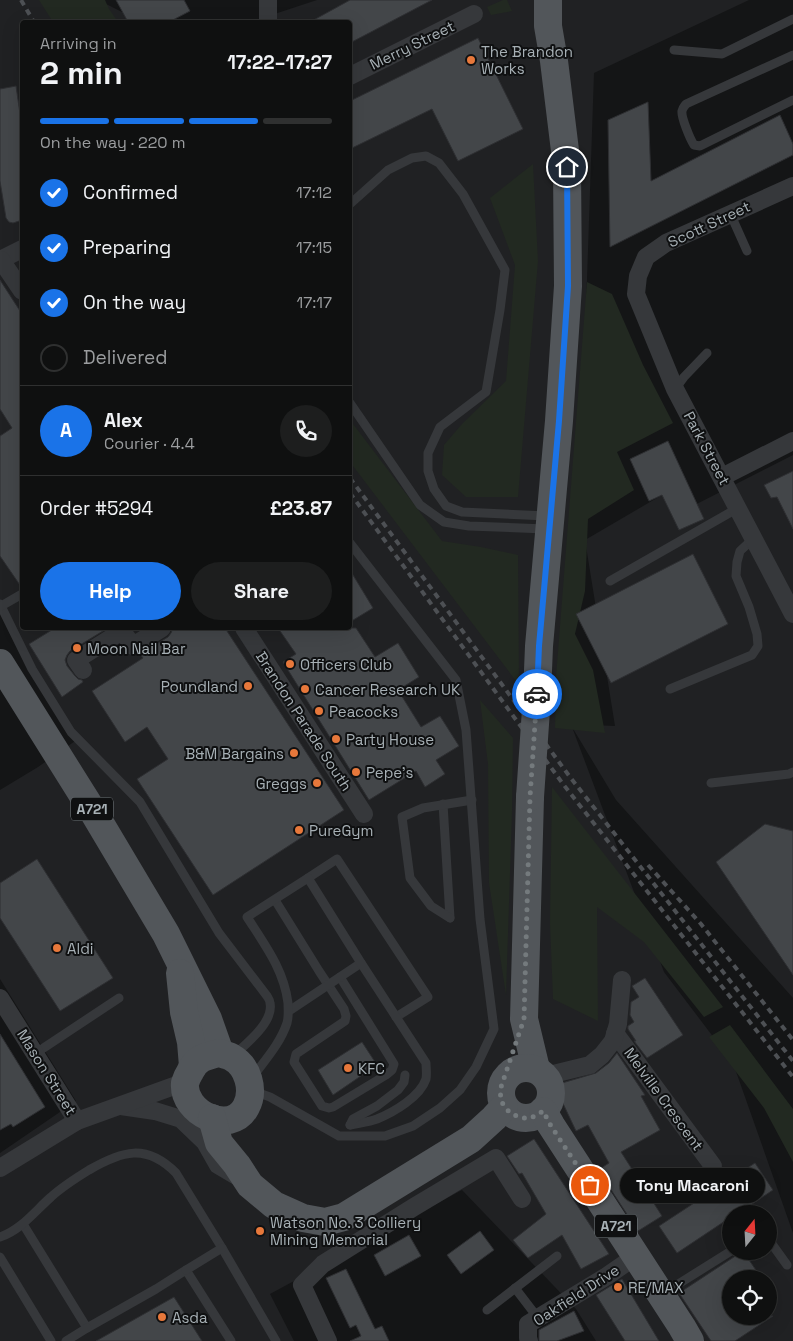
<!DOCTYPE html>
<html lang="en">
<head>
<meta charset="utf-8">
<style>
  body { margin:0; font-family:"Space Grotesk",sans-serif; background:#1d1e1e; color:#f1f3f6; height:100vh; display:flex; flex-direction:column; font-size:19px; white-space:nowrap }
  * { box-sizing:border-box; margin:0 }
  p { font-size:16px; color:#9b9d9f }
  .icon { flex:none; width:28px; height:28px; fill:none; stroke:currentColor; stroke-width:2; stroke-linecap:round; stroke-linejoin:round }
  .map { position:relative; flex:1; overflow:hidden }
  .sheet { position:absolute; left:20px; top:20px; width:332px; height:610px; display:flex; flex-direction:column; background:#0f1010; border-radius:5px; box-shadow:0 5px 20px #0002,0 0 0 1px #2f3030 }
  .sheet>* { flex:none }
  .needle { width:32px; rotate:18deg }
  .tools { position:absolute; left:722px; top:1205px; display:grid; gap:10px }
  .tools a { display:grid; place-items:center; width:55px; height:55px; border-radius:50%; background:#0f1010; box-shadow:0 5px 20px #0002,0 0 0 1px #2f3030; font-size:25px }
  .pin { position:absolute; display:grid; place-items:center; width:42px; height:42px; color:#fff; margin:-21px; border:2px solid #fff; border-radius:50%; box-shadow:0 1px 5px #0007 }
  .courier { position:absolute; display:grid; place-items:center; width:50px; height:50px; margin:-25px; border:4px solid #1a73e8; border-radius:50%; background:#fff; color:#222; box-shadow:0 1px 6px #0007 }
  .bubble { position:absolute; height:35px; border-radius:18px; background:#0f1010; box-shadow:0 5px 20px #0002,0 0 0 1px #2f3030; font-size:16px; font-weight:700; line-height:35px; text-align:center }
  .head em { font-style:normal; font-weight:700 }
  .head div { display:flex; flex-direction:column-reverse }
  .head { display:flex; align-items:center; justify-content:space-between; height:85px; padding:0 20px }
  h1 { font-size:32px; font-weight:700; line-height:38px }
  .bar { display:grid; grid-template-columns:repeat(4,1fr); gap:8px 5px; align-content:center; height:60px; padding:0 20px }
  .bar i { height:6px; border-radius:4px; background:#2f3030 }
  .bar .selected { background:#1a73e8 }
  .bar p { grid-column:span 4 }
  .line { display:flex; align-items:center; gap:12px; padding:0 20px; border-top:1px solid #2f3030 }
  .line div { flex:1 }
  .round { display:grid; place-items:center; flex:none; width:52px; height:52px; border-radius:26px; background:#1d1e1e }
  ol { padding:0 20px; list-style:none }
  li { display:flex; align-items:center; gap:15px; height:55px }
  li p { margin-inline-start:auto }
  li .icon { padding:5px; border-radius:50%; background:#1a73e8; color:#fff; stroke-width:4 }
  li:last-child { color:#9b9d9f }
  li i { width:28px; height:28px; border:2px solid #2f3030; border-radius:50% }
  .cta { display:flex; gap:10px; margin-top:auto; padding:10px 20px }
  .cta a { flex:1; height:58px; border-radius:30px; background:#1a73e8; color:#fff; font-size:20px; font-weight:700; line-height:58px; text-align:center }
  .cta a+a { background:#1d1e1e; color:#f1f3f6 }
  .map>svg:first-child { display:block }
</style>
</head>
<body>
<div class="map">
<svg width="793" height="1341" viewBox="0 0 793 1341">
  <rect width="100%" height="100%" fill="#141516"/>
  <path fill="#202123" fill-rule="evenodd" d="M0 0H98L142 22H22V628H350V22H250L317 0H749L594 73 575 634 571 724 615 726 585 540 662 495 675 515 793 455V998L616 800 572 727 664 972 733 1063 793 1233V1341H596L576 1309 462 1190 270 1294 294 1341H0V1153L76 1101 0 979V790L38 767 78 739 0 610ZM731 1214H769V1251H731ZM731 1279H769V1316H731Z"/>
  <g fill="#222921">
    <path d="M39 0H105L109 9 118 22H53Z"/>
    <path d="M503 0H507L512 11 491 15 487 7Z"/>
    <path d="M533 164 538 261 518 497H466L442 475 444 445 462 424 506 381 515 265 490 198Z"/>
    <path d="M587 282 612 294 643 365 673 423 617 452 634 490 588 519 585 591 575 634 593 670 605 733 555 728 556 677Z"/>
    <path d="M350 420 442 541 481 547 518 555 519 685 350 462Z"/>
    <path d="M480 700 513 738 512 811 506 995 489 883 488 764Z"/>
    <path d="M552 787 723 1007 704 1017 644 942 597 907 598 1021 553 999 550 923Z"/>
    <path d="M730 1025 793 1109V1162L764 1108 709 1037Z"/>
  </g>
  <g fill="#434649" stroke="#2e2f32">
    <path d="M116 0H184L190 11 169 22H128Z"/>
    <path d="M350 0H432L350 43V22H310Z"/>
    <path d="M478 38 523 129 458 161 432 109 350 149V101Z"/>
    <path d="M16 86 22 128V220L13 223 9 222 6 218 0 181V89Z"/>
    <path d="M648 102 651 181 780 115 793 144V155L610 247 608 120Z"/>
    <path d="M0 280 22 314V588L0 556V436L12 428 0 409Z"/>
    <path d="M668 441 704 519 679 530 662 495 649 501 630 459Z"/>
    <path d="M793 471V529L777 497 771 498 764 485Z"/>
    <path d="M693 554 728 624 611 683 576 614Z"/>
    <path d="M350 570 373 608 350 622Z"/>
    <path d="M55 628H108L70 651 67 655 65 660 67 666 75 676 78 679 82 680 83 682 62 697 29 644Z"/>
    <path d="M173 628H225L344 810 213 895 137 779 168 759 147 727 125 742 92 691 143 658 140 654 168 637 171 633Z"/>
    <path d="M278 628H356L375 657 398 643 419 677 398 690 421 727 440 716 459 746 436 760 445 774 425 787 416 771 369 800 283 662 296 654Z"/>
    <path d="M765 824 793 831V975L716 862Z"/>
    <path d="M37 859 113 978 60 1011 0 918V883Z"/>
    <path d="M645 978 683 1035 647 1058 634 1041H636L628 1029V1026L634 1022 630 1015 631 1002 639 997 632 986Z"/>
    <path d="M0 1034 45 1107 13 1127 11 1124 0 1130Z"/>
    <path d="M362 1042 377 1065 333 1095 318 1070Z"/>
    <path d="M617 1053 645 1095 641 1096 660 1130 621 1152 662 1216 638 1231 598 1170 609 1163 588 1125 576 1131 559 1095 562 1083 596 1073 609 1063Z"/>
    <path d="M534 1139 609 1254 581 1269 562 1235 528 1258 513 1240 546 1214 522 1173 519 1174 507 1156Z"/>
    <path d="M755 1163 773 1190 737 1214H731V1217L677 1253 659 1226Z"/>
    <path d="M480 1231 494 1250 461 1274 447 1255Z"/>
    <path d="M409 1235 421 1256 385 1276 374 1255Z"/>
    <path d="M743 1251 762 1279H731V1316H773L735 1341H711L679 1293Z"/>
    <path d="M346 1269 375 1329 382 1326 389 1341H350L361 1336 356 1325 350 1328 326 1278Z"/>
    <path d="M622 1279 659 1341H625L596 1295Z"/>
    <path d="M174 1297 202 1341H96Z"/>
    <path d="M574 1311 584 1331 557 1341H539V1330Z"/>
  </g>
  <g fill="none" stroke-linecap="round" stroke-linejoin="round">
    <g stroke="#36383b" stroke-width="9">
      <path d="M674 50 722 54 793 19"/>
      <path d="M793 55 686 104C684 107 683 107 682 111 681 117 690 139 694 145L700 146 793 100"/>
      <path d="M350 204 388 170 412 158 426 156 439 163 463 194 505 270 500 310 486 392 440 427 428 453V471L434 489 446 506 462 512 547 516"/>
      <path d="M730 213 747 251"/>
      <path d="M675 389 684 377 707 353"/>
      <path d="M350 403 420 505 444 522 469 526 546 529"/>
      <path d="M610 581 738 508"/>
      <path d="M0 604 32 669 71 732 140 802 219 933 267 996C268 998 270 1000 270 1003 274 1022 247 1043 234 1055"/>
      <path d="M1 606 22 594"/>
      <path d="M670 689 752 655 758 646 757 634 749 607 736 576 737 562 740 551 754 538"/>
      <path d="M711 783 789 774 793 772"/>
      <path d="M443 804 450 918"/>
      <path d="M308 878 337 859 428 997 396 1017"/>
      <path d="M275 900 319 971 344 1009 346 1016 345 1021 296 1054 294 1062 322 1106 329 1108 333 1107 386 1075 392 1070 394 1064 340 977"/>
      <path d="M450 918 431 906 410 878 402 817 423 808 472 800"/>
      <path d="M289 1011 361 963"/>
      <path d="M36 1053 119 998"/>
      <path d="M252 1078C265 1060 280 1044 287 1023 289 1016 288 1010 288 1003 284 970 265 945 247 917L308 878 361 963 426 1063C426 1068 427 1074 426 1079 420 1097 394 1112 377 1119 369 1122 359 1123 350 1125"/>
      <path d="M253 1091 270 1097 339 1136H385L413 1126 440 1108 460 1090 476 1067 494 1029 480 919 466 730 456 680 350 543"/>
      <path d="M350 1125 353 1119 377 1106 398 1090 404 1082 405 1075"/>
      <path d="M23 1224 87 1328 156 1289 186 1270 231 1341"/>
      <path d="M0 1237C21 1230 35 1211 51 1197 63 1186 76 1178 89 1170 122 1151 146 1143 176 1173L222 1248 276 1341"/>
      <path d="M769 1240 787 1265"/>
      <path d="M0 1257 51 1341"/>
      <path d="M186 1270 222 1248"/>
      <path d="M515 1288 538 1318"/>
      <path d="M664 1293 731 1251"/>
      <path d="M487 1310 557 1256"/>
      <path d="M66 1341 87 1328"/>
    </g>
    <g stroke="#36383b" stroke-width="18">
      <path d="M268 22V0"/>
      <path d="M350 76 474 14"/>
      <path d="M793 186 666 243 646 257 638 276 636 294 675 389 793 614"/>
      <path d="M0 260 22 249"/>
      <path d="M1 260 22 291"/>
      <path d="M722 477 793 441"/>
      <path d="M244 628 364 814"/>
      <path d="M83 670 76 660 122 631 133 646 162 628"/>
      <path d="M0 998 77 1121"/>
      <path d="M615 1033 713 1166"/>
      <path d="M545 1076 590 1065 602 1055 613 1041 618 1024 622 980"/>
      <path d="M121 1106 155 1111 181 1119 205 1142 218 1165 240 1178"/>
      <path d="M0 1168 77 1121 185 1082"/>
      <path d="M328 1341 302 1285 323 1264 414 1207 496 1158 522 1199"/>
      <path d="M529 1341 528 1338V1324L607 1276 636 1256"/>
    </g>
    <g stroke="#52565a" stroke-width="28">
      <path d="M0 663 94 813 166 934 208 1019 220 1053"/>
      <path d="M537 695 539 646 559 421 568 286 567 167 554 61 548 26V0"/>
      <path d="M530 797 524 1019 536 1069"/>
      <path d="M180 973 184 1012 191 1042 193 1066"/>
      <path d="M220 1053C224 1055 228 1055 231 1057 248 1066 255 1090 246 1107 231 1136 182 1113 185 1083 186 1080 188 1075 190 1072 196 1058 206 1056 220 1053Z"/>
      <circle cx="526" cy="1093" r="25"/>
      <path d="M543 1111 551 1125 682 1327 690 1341"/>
      <path d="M212 1118 219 1143 237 1165 250 1185 274 1205 303 1218 325 1222 344 1217 471 1139 494 1118 504 1107"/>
    </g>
    <g stroke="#4d5054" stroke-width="4" stroke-dasharray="6 5" stroke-linecap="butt">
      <path d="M21 0 34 22"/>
      <path d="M350 478 570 777 793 1061"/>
      <path d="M350 493 563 784 793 1077"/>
      <path d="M648 865 701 924 793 1040"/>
    </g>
    <path stroke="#52565a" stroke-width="28" d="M530 797 537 695"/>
  </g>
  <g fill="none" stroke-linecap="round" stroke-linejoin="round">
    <path stroke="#747a7d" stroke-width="5" stroke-dasharray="0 9" d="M537 694 530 797 524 1019 501 1087C501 1091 500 1095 501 1099 504 1111 517 1119 529 1118 534 1117 539 1114 543 1111L551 1126 590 1185"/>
    <path stroke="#1a73e8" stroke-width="6" d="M537 694 539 646 559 421 568 286 567 167"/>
  </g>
  <g fill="#e7783b" stroke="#0f1011" stroke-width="2">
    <circle cx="471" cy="60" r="5"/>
    <circle cx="77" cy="648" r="5"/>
    <circle cx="290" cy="664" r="5"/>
    <circle cx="248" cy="686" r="5"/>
    <circle cx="305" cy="689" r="5"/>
    <circle cx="319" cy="711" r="5"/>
    <circle cx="336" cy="739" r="5"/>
    <circle cx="294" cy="753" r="5"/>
    <circle cx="356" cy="772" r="5"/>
    <circle cx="317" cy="783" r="5"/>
    <circle cx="299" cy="830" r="5"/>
    <circle cx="57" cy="948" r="5"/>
    <circle cx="348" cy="1068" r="5"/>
    <circle cx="260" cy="1231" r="5"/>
    <circle cx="618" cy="1287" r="5"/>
    <circle cx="162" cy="1317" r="5"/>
  </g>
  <g text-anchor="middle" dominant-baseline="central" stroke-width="4" stroke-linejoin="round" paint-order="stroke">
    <g fill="#0f1011" stroke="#798084" stroke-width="1">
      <rect x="71" y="797.5" width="42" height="23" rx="4"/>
      <rect x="595" y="1214.5" width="42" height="23" rx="4"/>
    </g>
    <g font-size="14" font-weight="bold" fill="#a7b0b5">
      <text x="92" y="809">A721</text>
      <text x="616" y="1226">A721</text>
    </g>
    <g font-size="15" fill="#a7b0b5" stroke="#0f1011">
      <text transform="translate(412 45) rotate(-26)">Merry Street</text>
      <text transform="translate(709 224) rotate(-25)">Scott Street</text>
      <text transform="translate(707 448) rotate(62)">Park Street</text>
      <text transform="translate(304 721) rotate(57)">Brandon Parade South</text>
      <text transform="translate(47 1072) rotate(58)">Mason Street</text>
      <text transform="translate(664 1099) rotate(54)">Melville Crescent</text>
      <text transform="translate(576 1295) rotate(-33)">Oakfield Drive</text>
    </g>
    <g font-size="15" fill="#a7b0b5" stroke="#0f1011" text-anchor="start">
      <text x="481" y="51">The Brandon<tspan x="481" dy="17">Works</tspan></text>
      <text x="87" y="648">Moon Nail Bar</text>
      <text x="300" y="664">Officers Club</text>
      <text x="238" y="686" text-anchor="end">Poundland</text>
      <text x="315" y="689">Cancer Research UK</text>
      <text x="329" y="711">Peacocks</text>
      <text x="346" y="739">Party House</text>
      <text x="284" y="753" text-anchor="end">B&amp;M Bargains</text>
      <text x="366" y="772">Pepe's</text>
      <text x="307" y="783" text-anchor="end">Greggs</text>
      <text x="309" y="830">PureGym</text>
      <text x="67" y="948">Aldi</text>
      <text x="358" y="1068">KFC</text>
      <text x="270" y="1222">Watson No. 3 Colliery<tspan x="270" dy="17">Mining Memorial</tspan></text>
      <text x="628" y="1287">RE/MAX</text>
      <text x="172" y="1317">Asda</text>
    </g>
  </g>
</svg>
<div class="tools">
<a><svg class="needle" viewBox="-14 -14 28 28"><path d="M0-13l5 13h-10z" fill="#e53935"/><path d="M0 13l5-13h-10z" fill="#9b9d9f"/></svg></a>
<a><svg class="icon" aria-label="locate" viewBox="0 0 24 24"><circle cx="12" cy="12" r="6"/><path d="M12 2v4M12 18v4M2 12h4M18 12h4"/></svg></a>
</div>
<div class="pin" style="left:590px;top:1185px;background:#ea580c"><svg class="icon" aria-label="bag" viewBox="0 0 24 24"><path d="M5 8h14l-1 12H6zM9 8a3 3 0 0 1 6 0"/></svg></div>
<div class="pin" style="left:567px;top:167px;background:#1f2937"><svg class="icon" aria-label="home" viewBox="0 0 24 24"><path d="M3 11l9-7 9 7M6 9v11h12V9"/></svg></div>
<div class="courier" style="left:537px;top:694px"><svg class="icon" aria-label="car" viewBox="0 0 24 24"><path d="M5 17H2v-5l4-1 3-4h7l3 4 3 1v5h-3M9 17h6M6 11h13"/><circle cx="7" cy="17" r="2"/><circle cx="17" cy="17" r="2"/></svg></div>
<div class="bubble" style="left:620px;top:1168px;width:145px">Tony Macaroni</div>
<section class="sheet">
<div class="head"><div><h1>2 min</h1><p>Arriving in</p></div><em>17:22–17:27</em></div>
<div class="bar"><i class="selected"></i><i class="selected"></i><i class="selected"></i><i></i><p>On the way · 220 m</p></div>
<ol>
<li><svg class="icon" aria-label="check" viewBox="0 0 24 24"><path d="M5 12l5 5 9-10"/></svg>Confirmed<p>17:12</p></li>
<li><svg class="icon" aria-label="check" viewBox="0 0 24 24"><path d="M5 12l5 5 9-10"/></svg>Preparing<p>17:15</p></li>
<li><svg class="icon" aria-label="check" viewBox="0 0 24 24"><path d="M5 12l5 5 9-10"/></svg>On the way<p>17:17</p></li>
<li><i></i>Delivered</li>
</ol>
<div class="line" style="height:90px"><b class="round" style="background:#1a73e8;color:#fff">A</b><div><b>Alex</b><p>Courier · 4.4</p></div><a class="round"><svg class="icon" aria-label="phone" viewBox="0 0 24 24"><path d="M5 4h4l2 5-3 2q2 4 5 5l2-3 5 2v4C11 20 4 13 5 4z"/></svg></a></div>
<div class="line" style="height:65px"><div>Order #5294</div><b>£23.87</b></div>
<div class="cta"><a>Help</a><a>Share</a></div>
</section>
</div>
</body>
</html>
